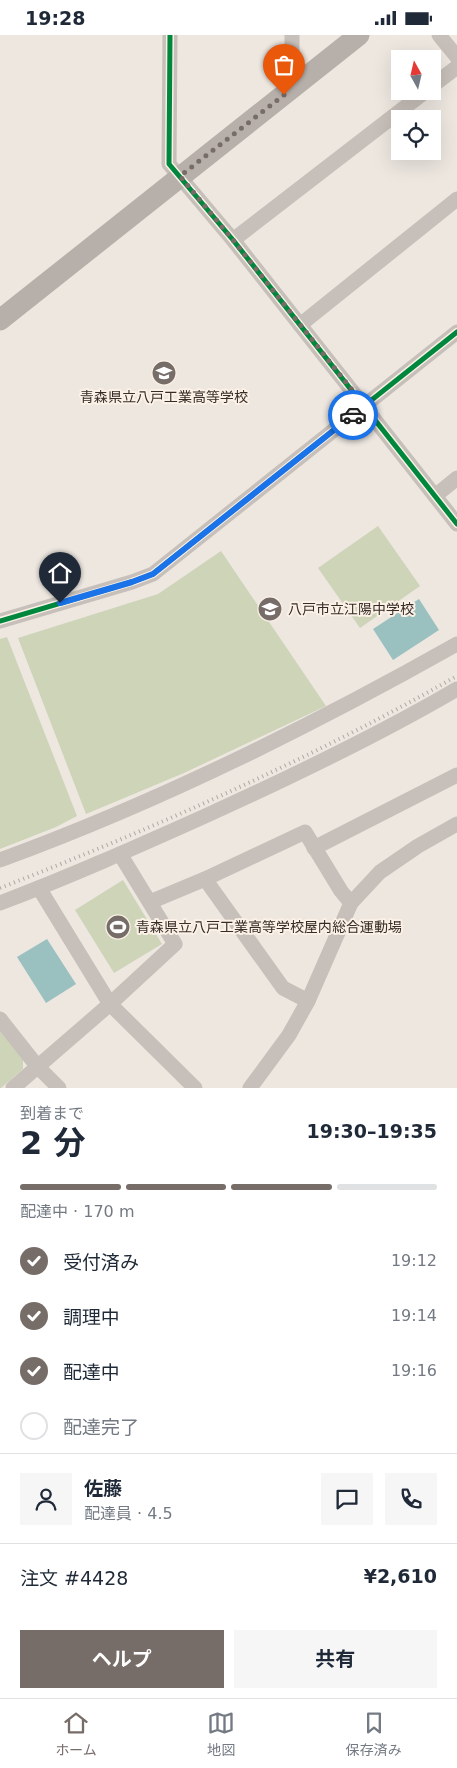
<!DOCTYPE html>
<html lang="ja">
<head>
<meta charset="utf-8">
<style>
  body { margin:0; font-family:"DejaVu Sans","Noto Sans JP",sans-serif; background:#f6f6f7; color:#1f2937; height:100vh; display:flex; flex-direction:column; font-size:19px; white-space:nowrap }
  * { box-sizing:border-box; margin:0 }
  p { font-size:16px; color:#747a83 }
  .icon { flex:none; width:28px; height:28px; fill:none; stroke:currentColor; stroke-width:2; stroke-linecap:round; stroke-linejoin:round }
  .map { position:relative; height:1053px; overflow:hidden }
  .drawer { display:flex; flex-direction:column; background:#fff; flex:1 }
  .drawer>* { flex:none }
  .needle { width:32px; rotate:352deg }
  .buttons { position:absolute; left:391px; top:15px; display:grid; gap:10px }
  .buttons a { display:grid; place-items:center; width:50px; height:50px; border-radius:0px; background:#fff; box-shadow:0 5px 20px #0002; font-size:25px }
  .pin { position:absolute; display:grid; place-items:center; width:42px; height:42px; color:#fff; margin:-51px -21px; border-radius:50% 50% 50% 0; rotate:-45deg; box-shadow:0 0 5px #0007 }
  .pin .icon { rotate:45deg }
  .courier { position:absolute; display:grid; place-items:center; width:50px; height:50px; margin:-25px; border:4px solid #1a73e8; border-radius:50%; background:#fff; color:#222; box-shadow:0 1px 6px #0007 }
  .head em { font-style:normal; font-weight:700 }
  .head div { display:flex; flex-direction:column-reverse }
  .head { display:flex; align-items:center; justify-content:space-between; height:85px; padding:0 20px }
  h1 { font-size:32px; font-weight:700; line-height:38px }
  .bar { display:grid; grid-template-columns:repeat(4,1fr); gap:8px 5px; align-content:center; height:60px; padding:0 20px }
  .bar i { height:6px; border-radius:4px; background:#e0e1e3 }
  .bar .current { background:#776d68 }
  .bar p { grid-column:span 4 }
  .line { display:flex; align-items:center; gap:12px; padding:0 20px; border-top:1px solid #e0e1e3 }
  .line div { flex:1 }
  .round { display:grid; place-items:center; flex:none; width:52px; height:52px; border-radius:0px; background:#f6f6f7 }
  ol { padding:0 20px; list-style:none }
  li { display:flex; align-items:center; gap:15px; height:55px }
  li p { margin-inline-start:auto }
  li .icon { padding:5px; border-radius:50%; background:#776d68; color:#fff; stroke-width:4 }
  li:last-child { color:#747a83 }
  li i { width:28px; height:28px; border:2px solid #e0e1e3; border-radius:50% }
  .button { display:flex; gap:10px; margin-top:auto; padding:10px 20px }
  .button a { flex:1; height:58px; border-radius:0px; background:#776d68; color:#fff; font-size:20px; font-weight:700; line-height:58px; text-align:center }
  .button a+a { background:#f6f6f7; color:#1f2937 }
  .status { display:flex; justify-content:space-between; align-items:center; height:35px; padding:0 25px; background:#fff; direction:ltr }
  .status svg { height:14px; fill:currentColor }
  .tabs { display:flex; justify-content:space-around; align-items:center; height:70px; border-top:1px solid #e0e1e3; background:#fff; font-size:14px; color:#747a83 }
  .tabs a { display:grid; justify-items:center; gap:2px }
  .tabs .current { color:#776d68 }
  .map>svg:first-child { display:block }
</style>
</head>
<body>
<div class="status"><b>19:28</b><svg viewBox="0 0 49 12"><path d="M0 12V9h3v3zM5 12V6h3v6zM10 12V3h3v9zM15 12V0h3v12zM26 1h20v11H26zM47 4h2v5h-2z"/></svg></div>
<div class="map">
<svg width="457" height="1053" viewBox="0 0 457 1053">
  <rect width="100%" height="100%" fill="#ede7e0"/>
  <g fill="#ced4b8">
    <path d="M378 491 420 551 360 593 318 533Z"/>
    <path d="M221 516 326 671 184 738 86 779 18 603 158 559Z"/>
    <path d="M7 602 77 781 56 792 0 814V604Z"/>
    <path d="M123 845 162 909 114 938 75 875Z"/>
    <path d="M0 993 23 1024V1034L1 1053H0Z"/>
  </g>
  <g fill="#9ac0c0">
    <path d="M419 564 439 595 393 625 373 594Z"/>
    <path d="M47 904 76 949 46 968 17 922Z"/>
  </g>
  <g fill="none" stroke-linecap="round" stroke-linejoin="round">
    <g stroke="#c7bfb9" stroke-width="15">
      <path d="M170 0 169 129 233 205 457 489"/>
      <path d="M292 0V37L299 48"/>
      <path d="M439 0 457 22"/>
      <path d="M432 51 457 32"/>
      <path d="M233 205 426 56"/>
      <path d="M300 290 457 164"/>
      <path d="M435 461 457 443"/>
      <path d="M0 586 132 547 153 539 457 297"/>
      <path d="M314 813 457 740"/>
      <path d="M0 825C159 767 310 692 457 609"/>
      <path d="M205 844 283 953 308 966"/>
      <path d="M39 853 110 969 195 1053"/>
      <path d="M150 867 205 844 305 797 341 856 351 868 380 837 418 811 457 789"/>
      <path d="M0 868C69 842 136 812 203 782 289 743 375 702 457 654"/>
      <path d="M0 984 37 1031 59 1053"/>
      <path d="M13 1053 110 969 175 909 120 819"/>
      <path d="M250 1053 289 1000 308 966 351 868"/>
    </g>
    <path stroke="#b7afa9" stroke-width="21" d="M0 285 359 0"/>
    <path stroke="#aea8a4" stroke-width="4" stroke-dasharray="1 4" stroke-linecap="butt" d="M0 853C157 792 311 724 457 641"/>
    <defs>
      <g id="cycleway">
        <path d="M170 0 169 129 233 205 457 489"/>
        <path d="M0 586 132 547 153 539 457 297"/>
      </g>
    </defs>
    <use href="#cycleway" stroke="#fbf1e6" stroke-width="8"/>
    <use href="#cycleway" stroke="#00873e" stroke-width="5"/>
  </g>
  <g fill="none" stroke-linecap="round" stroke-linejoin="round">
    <path stroke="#776d68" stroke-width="5" stroke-dasharray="0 9" d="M284 60 180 141 233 205 364 370 353 380"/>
    <path stroke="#1a73e8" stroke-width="6" d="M60 568 132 547 153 539 353 380"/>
  </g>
  <defs>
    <symbol id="school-disc" viewBox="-11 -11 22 22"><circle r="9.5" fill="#776d68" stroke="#fbf1e6"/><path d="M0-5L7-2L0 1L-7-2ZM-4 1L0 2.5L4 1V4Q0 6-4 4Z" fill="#fff"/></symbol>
    <symbol id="stadium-disc" viewBox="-11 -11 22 22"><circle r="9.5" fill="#776d68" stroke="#fbf1e6"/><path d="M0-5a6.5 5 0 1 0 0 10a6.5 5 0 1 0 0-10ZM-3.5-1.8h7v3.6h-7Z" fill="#fff"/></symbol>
  </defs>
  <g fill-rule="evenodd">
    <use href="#school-disc" x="150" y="324" width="28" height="28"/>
    <use href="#school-disc" x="256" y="560" width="28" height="28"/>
    <use href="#stadium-disc" x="104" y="878" width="28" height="28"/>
  </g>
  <g text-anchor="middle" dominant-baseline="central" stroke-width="4" stroke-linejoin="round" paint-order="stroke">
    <g font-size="14" fill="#372c27" stroke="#fbf1e6" text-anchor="start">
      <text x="164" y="362" text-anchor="middle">青森県立八戸工業高等学校</text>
      <text x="288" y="574">八戸市立江陽中学校</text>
      <text x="136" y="892">青森県立八戸工業高等学校屋内総合運動場</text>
    </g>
  </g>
</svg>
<div class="buttons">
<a><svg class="needle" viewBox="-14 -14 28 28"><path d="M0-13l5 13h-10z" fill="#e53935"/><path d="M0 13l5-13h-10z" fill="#747a83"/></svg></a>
<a><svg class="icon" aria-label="locate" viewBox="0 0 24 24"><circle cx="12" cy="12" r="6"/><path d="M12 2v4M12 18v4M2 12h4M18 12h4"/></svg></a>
</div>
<div class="pin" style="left:284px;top:60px;background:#ea580c"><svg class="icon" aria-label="bag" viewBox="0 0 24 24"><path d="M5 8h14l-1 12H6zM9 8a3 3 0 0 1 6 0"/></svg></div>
<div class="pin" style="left:60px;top:568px;background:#1f2937"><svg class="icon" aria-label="home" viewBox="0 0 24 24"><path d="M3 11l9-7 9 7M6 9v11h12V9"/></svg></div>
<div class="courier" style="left:353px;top:380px"><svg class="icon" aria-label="car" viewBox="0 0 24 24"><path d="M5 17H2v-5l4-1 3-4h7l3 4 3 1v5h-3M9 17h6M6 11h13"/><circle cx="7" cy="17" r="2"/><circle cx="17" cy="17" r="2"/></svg></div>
</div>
<section class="drawer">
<div class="head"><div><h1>2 分</h1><p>到着まで</p></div><em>19:30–19:35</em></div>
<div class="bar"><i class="current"></i><i class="current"></i><i class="current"></i><i></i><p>配達中 · 170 m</p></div>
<ol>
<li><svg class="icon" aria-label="check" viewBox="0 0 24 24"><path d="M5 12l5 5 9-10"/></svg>受付済み<p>19:12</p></li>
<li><svg class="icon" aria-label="check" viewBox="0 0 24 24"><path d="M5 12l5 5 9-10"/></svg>調理中<p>19:14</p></li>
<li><svg class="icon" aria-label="check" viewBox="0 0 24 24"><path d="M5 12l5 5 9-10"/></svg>配達中<p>19:16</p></li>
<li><i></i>配達完了</li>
</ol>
<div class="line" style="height:90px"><a class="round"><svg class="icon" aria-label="person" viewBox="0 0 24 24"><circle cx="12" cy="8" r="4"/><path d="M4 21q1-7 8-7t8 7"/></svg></a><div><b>佐藤</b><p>配達員 · 4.5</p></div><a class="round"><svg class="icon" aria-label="chat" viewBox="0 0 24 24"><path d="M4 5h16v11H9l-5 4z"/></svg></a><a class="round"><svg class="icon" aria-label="phone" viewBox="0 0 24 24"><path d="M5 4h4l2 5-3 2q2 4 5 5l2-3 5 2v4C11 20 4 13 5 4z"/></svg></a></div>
<div class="line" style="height:65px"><div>注文 #4428</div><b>¥2,610</b></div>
<div class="button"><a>ヘルプ</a><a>共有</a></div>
</section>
<nav class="tabs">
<a class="current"><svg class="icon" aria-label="home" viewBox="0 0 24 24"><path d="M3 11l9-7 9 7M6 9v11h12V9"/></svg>ホーム</a>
<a><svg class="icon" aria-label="map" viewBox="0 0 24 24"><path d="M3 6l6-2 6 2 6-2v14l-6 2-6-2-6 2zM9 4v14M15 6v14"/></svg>地図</a>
<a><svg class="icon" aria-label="saved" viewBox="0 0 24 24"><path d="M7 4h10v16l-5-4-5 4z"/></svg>保存済み</a>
</nav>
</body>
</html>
